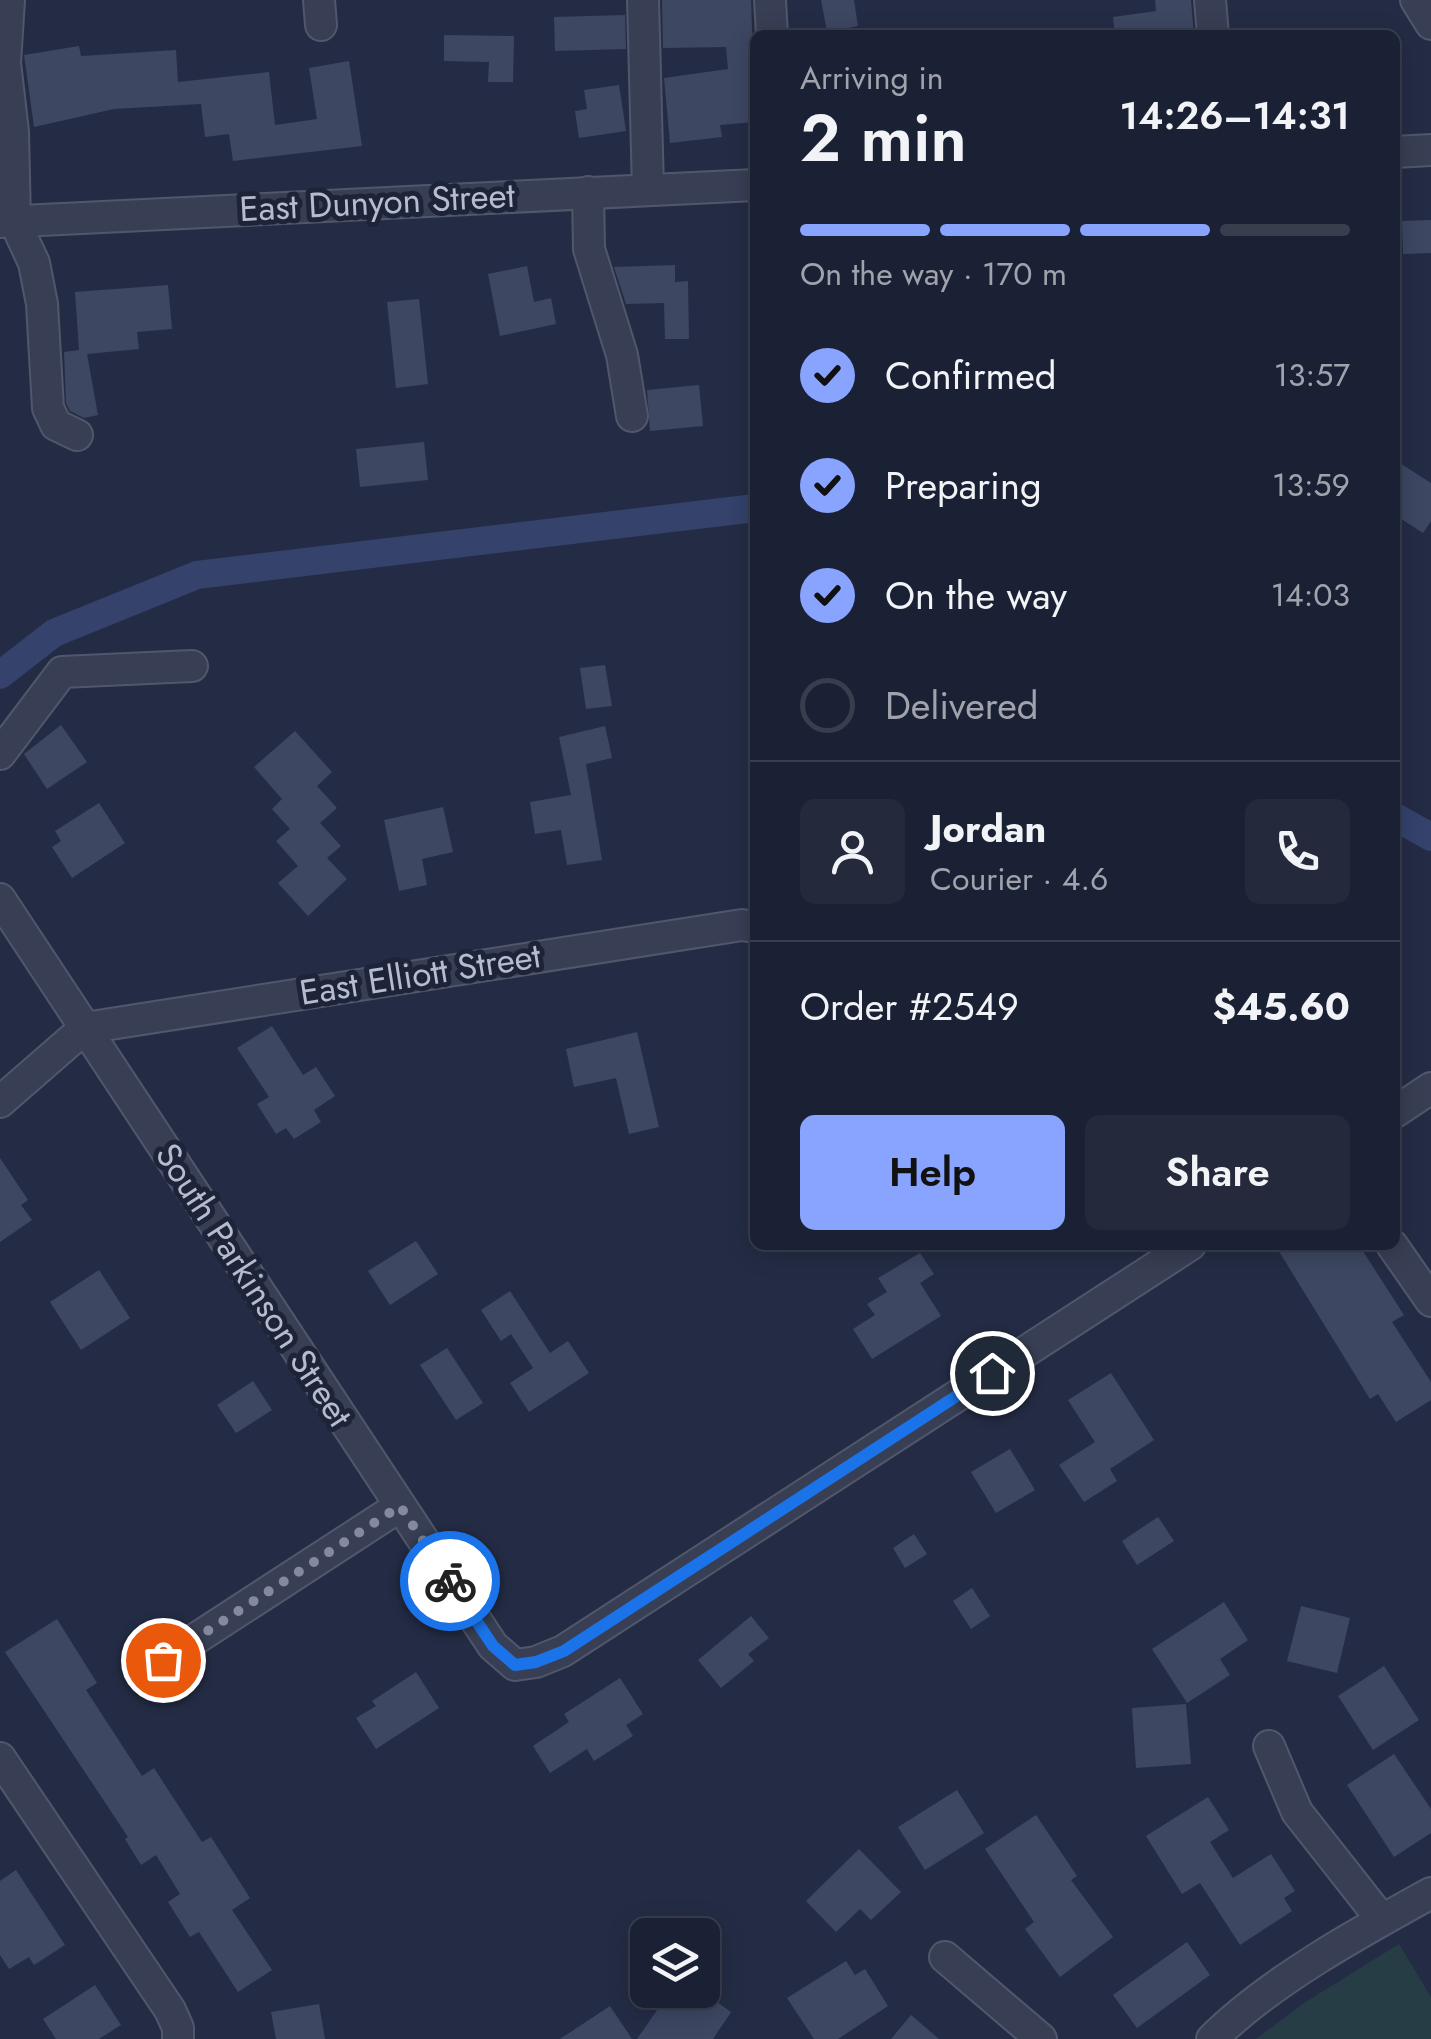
<!DOCTYPE html>
<html lang="en">
<head>
<meta charset="utf-8">
<style>
  body { margin:0; font-family:Jost,sans-serif; background:#24293c; color:#f1f3f6; height:100vh; display:flex; flex-direction:column; font-size:38px; white-space:nowrap }
  * { box-sizing:border-box; margin:0 }
  p { font-size:32px; color:#a0a3ac }
  .icon { flex:none; width:55px; height:55px; fill:none; stroke:currentColor; stroke-width:2; stroke-linecap:round; stroke-linejoin:round }
  .map { position:relative; flex:1; overflow:hidden }
  .panel { position:absolute; left:750px; top:30px; width:650px; height:1220px; display:flex; flex-direction:column; background:#1b2134; border-radius:15px; box-shadow:0 5px 25px #0003,0 0 0 2px #393e4f }
  .panel>* { flex:none }
  .tools { position:absolute; left:630px; top:1918px; display:grid; gap:20px }
  .tools a { display:grid; place-items:center; width:90px; height:90px; border-radius:15px; background:#1b2134; box-shadow:0 5px 25px #0003,0 0 0 2px #393e4f; font-size:50px }
  .pin { position:absolute; display:grid; place-items:center; width:85px; height:85px; color:#fff; margin:-42px; border:5px solid #fff; border-radius:50%; box-shadow:0 2px 10px #0007 }
  .courier { position:absolute; display:grid; place-items:center; width:100px; height:100px; margin:-50px; border:8px solid #1a73e8; border-radius:50%; background:#fff; color:#222; box-shadow:0 2px 12px #0007 }
  .head em { font-style:normal; font-weight:600 }
  .head div { display:flex; flex-direction:column-reverse }
  .head { display:flex; align-items:center; justify-content:space-between; height:170px; padding:0 50px }
  h1 { font-size:65px; font-weight:600; line-height:75px }
  .bar { display:grid; grid-template-columns:repeat(4,1fr); gap:15px 10px; align-content:center; height:120px; padding:0 50px }
  .bar i { height:12px; border-radius:8px; background:#393e4f }
  .bar .on { background:#89a4ff }
  .bar p { grid-column:span 4 }
  .line { display:flex; align-items:center; gap:25px; padding:0 50px; border-top:2px solid #393e4f }
  .line div { flex:1 }
  .round { display:grid; place-items:center; flex:none; width:105px; height:105px; border-radius:15px; background:#24293c }
  ol { padding:0 50px; list-style:none }
  li { display:flex; align-items:center; gap:30px; height:110px }
  li p { margin-inline-start:auto }
  li .icon { padding:10px; border-radius:50%; background:#89a4ff; color:#111; stroke-width:4 }
  li:last-child { color:#a0a3ac }
  li i { width:55px; height:55px; border:5px solid #393e4f; border-radius:50% }
  .button { display:flex; gap:20px; margin-top:auto; padding:20px 50px }
  .button a { flex:1; height:115px; border-radius:15px; background:#89a4ff; color:#111; font-size:40px; font-weight:600; line-height:115px; text-align:center }
  .button a+a { background:#24293c; color:#f1f3f6 }
  .map>svg:first-child { display:block }
</style>
</head>
<body>
<div class="map">
<svg width="1431" height="2039" viewBox="0 0 1431 2039">
  <rect width="100%" height="100%" fill="#242c45"/>
  <path fill="#263d46" d="M1399 1944 1431 1997V2039H1256L1304 2003Z"/>
  <g fill="none" stroke-linecap="round" stroke-linejoin="round">
    <g stroke="#34426c" stroke-width="28">
      <path d="M0 675 54 633 197 575 755 508"/>
      <path d="M1395 817 1431 837"/>
    </g>
  </g>
  <g fill="#3d4762">
    <path d="M662 0H751L755 122 720 125 722 137 670 143 664 78 728 69 726 47 663 48Z"/>
    <path d="M821 0H854L858 26 827 32Z"/>
    <path d="M1155 0H1191L1194 35H1115L1113 17 1156 11Z"/>
    <path d="M625 15 626 49 555 51 554 17Z"/>
    <path d="M444 35 514 36 513 82H488L489 62 444 61Z"/>
    <path d="M79 46 81 56 176 50 178 82 269 72 275 125 317 119 309 68 349 61 362 146 233 161 229 134 205 137 201 104 114 109 34 127 24 55Z"/>
    <path d="M619 85 626 131 579 138 575 111 587 109 584 90Z"/>
    <path d="M1431 220V253L1403 254 1402 221Z"/>
    <path d="M675 265V282L688 281 689 339H665L664 303 626 304 614 267Z"/>
    <path d="M527 266 534 302 551 298 556 324 500 336 488 274Z"/>
    <path d="M168 285 172 329 137 332 139 349 87 354 98 415 84 418 70 411 66 403 64 352 79 350 75 292Z"/>
    <path d="M419 299 428 384 396 388 387 302Z"/>
    <path d="M699 385 703 426 650 431 647 390Z"/>
    <path d="M424 442 428 480 360 487 356 449Z"/>
    <path d="M1395 460 1431 483V521L1423 533 1395 515Z"/>
    <path d="M605 665 612 706 586 709 580 668Z"/>
    <path d="M61 725 87 762 47 789 24 754Z"/>
    <path d="M605 726 612 758 586 764 602 860 567 865 561 830 535 834 530 802 571 795 559 737Z"/>
    <path d="M295 731 332 772 317 786 337 808 320 823 341 846 327 858 347 879 308 916 278 883 298 866 276 841 290 829 272 809 282 799 254 767Z"/>
    <path d="M99 803 125 843 72 878 52 847 61 841 55 831Z"/>
    <path d="M443 807 453 852 422 859 427 885 399 891 384 820Z"/>
    <path d="M272 1026 303 1075 316 1067 335 1096 314 1110 321 1122 294 1139 286 1128 276 1134 257 1104 269 1097 237 1048Z"/>
    <path d="M637 1032 659 1127 629 1134 616 1078 574 1087 566 1049Z"/>
    <path d="M0 1158 28 1200 21 1205 32 1220 0 1242Z"/>
    <path d="M416 1241 438 1274 390 1305 368 1271Z"/>
    <path d="M1275 1245H1359L1404 1315 1392 1322 1431 1382V1400L1396 1422 1378 1394 1370 1399Z"/>
    <path d="M920 1253 934 1274 920 1283 941 1316 872 1359 853 1329 875 1315 867 1304 887 1292 878 1278Z"/>
    <path d="M99 1270 130 1318 81 1350 50 1302Z"/>
    <path d="M510 1291 550 1353 568 1341 589 1373 529 1412 510 1383 533 1368 511 1334 501 1341 481 1310Z"/>
    <path d="M447 1348 483 1403 456 1420 420 1365Z"/>
    <path d="M1111 1373 1154 1440 1110 1469 1117 1481 1084 1502 1059 1465 1095 1442 1068 1400Z"/>
    <path d="M253 1381 272 1410 236 1433 217 1405Z"/>
    <path d="M1010 1449 1035 1490 996 1513 971 1472Z"/>
    <path d="M1158 1517 1174 1541 1137 1565 1122 1541Z"/>
    <path d="M914 1534 927 1554 905 1568 893 1548Z"/>
    <path d="M972 1588 990 1616 971 1629 953 1601Z"/>
    <path d="M1224 1602 1248 1640 1220 1659 1230 1675 1187 1703 1152 1649Z"/>
    <path d="M1301 1606 1350 1618 1337 1673 1287 1661Z"/>
    <path d="M751 1616 769 1638 748 1654 754 1661 721 1688 698 1660Z"/>
    <path d="M57 1619 97 1683 86 1690 142 1776 154 1768 202 1842 211 1837 250 1898 232 1910 272 1970 238 1992 199 1932 190 1937 168 1902 180 1894 156 1855 141 1865 125 1839 128 1837 5 1652Z"/>
    <path d="M1384 1666 1419 1720 1373 1750 1338 1696Z"/>
    <path d="M416 1672 439 1708 376 1749 356 1718 376 1706 372 1701Z"/>
    <path d="M620 1678 643 1714 626 1725 633 1736 594 1761 587 1749 550 1773 533 1746 569 1722 564 1714Z"/>
    <path d="M1186 1704 1191 1764 1136 1768 1132 1708Z"/>
    <path d="M1394 1754 1431 1809V1833L1394 1857 1347 1785Z"/>
    <path d="M957 1790 984 1833 925 1870 898 1827Z"/>
    <path d="M1208 1797 1229 1830 1210 1842 1233 1878 1271 1854 1295 1891 1284 1898 1292 1911 1240 1945 1200 1883 1182 1894 1146 1836Z"/>
    <path d="M1036 1815 1077 1876 1071 1880 1113 1937 1060 1977 1025 1929 1034 1922 985 1849Z"/>
    <path d="M859 1849 901 1892 871 1920 860 1909 836 1932 806 1901Z"/>
    <path d="M16 1870 65 1945 34 1965 29 1957 9 1969 0 1955V1881Z"/>
    <path d="M1187 1942 1210 1975 1137 2028 1113 1995Z"/>
    <path d="M846 1961 855 1975 865 1969 888 2006 838 2039H814L787 1998Z"/>
    <path d="M95 1985 121 2025 99 2039H56L43 2019Z"/>
    <path d="M671 1990H700L731 2012 713 2039H637Z"/>
    <path d="M319 2004 325 2039H276L271 2012Z"/>
    <path d="M610 2006 632 2039H560Z"/>
    <path d="M911 2015 939 2039H891Z"/>
  </g>
  <g fill="none" stroke-linecap="round" stroke-linejoin="round">
    <defs>
      <g id="minor">
        <path d="M9 0 5 63 13 132 15 222 34 263 42 304 48 408 56 425 77 435"/>
        <path d="M319 0 321 25"/>
        <path d="M643 0 648 189"/>
        <path d="M770 0 772 35"/>
        <path d="M1210 0 1213 35"/>
        <path d="M1416 0 1431 24"/>
        <path d="M1395 152 1431 150"/>
        <path d="M588 192 589 249 622 355 632 416"/>
        <path d="M0 222 755 185"/>
        <path d="M0 754 62 672 192 666"/>
        <path d="M0 899 493 1646 515 1665 536 1662 563 1651 1190 1245"/>
        <path d="M0 1102 85 1028 742 925 755 927"/>
        <path d="M1395 1112 1431 1088"/>
        <path d="M1392 1245 1431 1301"/>
        <path d="M163 1660 400 1506"/>
        <path d="M1269 1746 1297 1812 1382 1920"/>
        <path d="M0 1758 170 2010 178 2028V2039"/>
        <path d="M945 1957 1041 2039"/>
        <path d="M1212 2039C1269 1982 1360 1932 1431 1893"/>
      </g>
    </defs>
    <use href="#minor" stroke="#51576b" stroke-width="34"/>
    <use href="#minor" stroke="#383f54" stroke-width="30"/>
  </g>
  <g fill="none" stroke-linecap="round" stroke-linejoin="round">
    <path stroke="#83899e" stroke-width="10" stroke-dasharray="0 18" d="M163 1660 400 1506 450 1581"/>
    <path stroke="#1a73e8" stroke-width="12" d="M450 1581 493 1646 515 1665 536 1662 564 1651 992 1373"/>
  </g>
  <g text-anchor="middle" dominant-baseline="central" stroke-width="10" stroke-linejoin="round" paint-order="stroke">
    <g font-size="35" fill="#b6bbce" stroke="#1d2439">
      <text transform="translate(377 202) rotate(-3)">East Dunyon Street</text>
      <text transform="translate(420 974) rotate(-9)">East Elliott Street</text>
      <text transform="translate(254 1285) rotate(57)">South Parkinson Street</text>
    </g>
  </g>
</svg>
<div class="tools">
<a><svg class="icon" aria-label="layers" viewBox="0 0 24 24"><path d="M12 4l9 5-9 5-9-5zM3 14l9 5 9-5"/></svg></a>
</div>
<div class="pin" style="left:163px;top:1660px;background:#ea580c"><svg class="icon" aria-label="bag" viewBox="0 0 24 24"><path d="M5 8h14l-1 12H6zM9 8a3 3 0 0 1 6 0"/></svg></div>
<div class="pin" style="left:992px;top:1373px;background:#1f2937"><svg class="icon" aria-label="home" viewBox="0 0 24 24"><path d="M3 11l9-7 9 7M6 9v11h12V9"/></svg></div>
<div class="courier" style="left:450px;top:1581px"><svg class="icon" aria-label="bike" viewBox="0 0 24 24"><circle cx="6" cy="16" r="4"/><circle cx="18" cy="16" r="4"/><path d="M6 16l4-8h5l3 8M10 8l3 8H6M13 5h3"/></svg></div>
<section class="panel">
<div class="head"><div><h1>2 min</h1><p>Arriving in</p></div><em>14:26–14:31</em></div>
<div class="bar"><i class="on"></i><i class="on"></i><i class="on"></i><i></i><p>On the way · 170 m</p></div>
<ol>
<li><svg class="icon" aria-label="check" viewBox="0 0 24 24"><path d="M5 12l5 5 9-10"/></svg>Confirmed<p>13:57</p></li>
<li><svg class="icon" aria-label="check" viewBox="0 0 24 24"><path d="M5 12l5 5 9-10"/></svg>Preparing<p>13:59</p></li>
<li><svg class="icon" aria-label="check" viewBox="0 0 24 24"><path d="M5 12l5 5 9-10"/></svg>On the way<p>14:03</p></li>
<li><i></i>Delivered</li>
</ol>
<div class="line" style="height:180px"><a class="round"><svg class="icon" aria-label="person" viewBox="0 0 24 24"><circle cx="12" cy="8" r="4"/><path d="M4 21q1-7 8-7t8 7"/></svg></a><div><b>Jordan</b><p>Courier · 4.6</p></div><a class="round"><svg class="icon" aria-label="phone" viewBox="0 0 24 24"><path d="M5 4h4l2 5-3 2q2 4 5 5l2-3 5 2v4C11 20 4 13 5 4z"/></svg></a></div>
<div class="line" style="height:130px"><div>Order #2549</div><b>$45.60</b></div>
<div class="button"><a>Help</a><a>Share</a></div>
</section>
</div>
</body>
</html>
